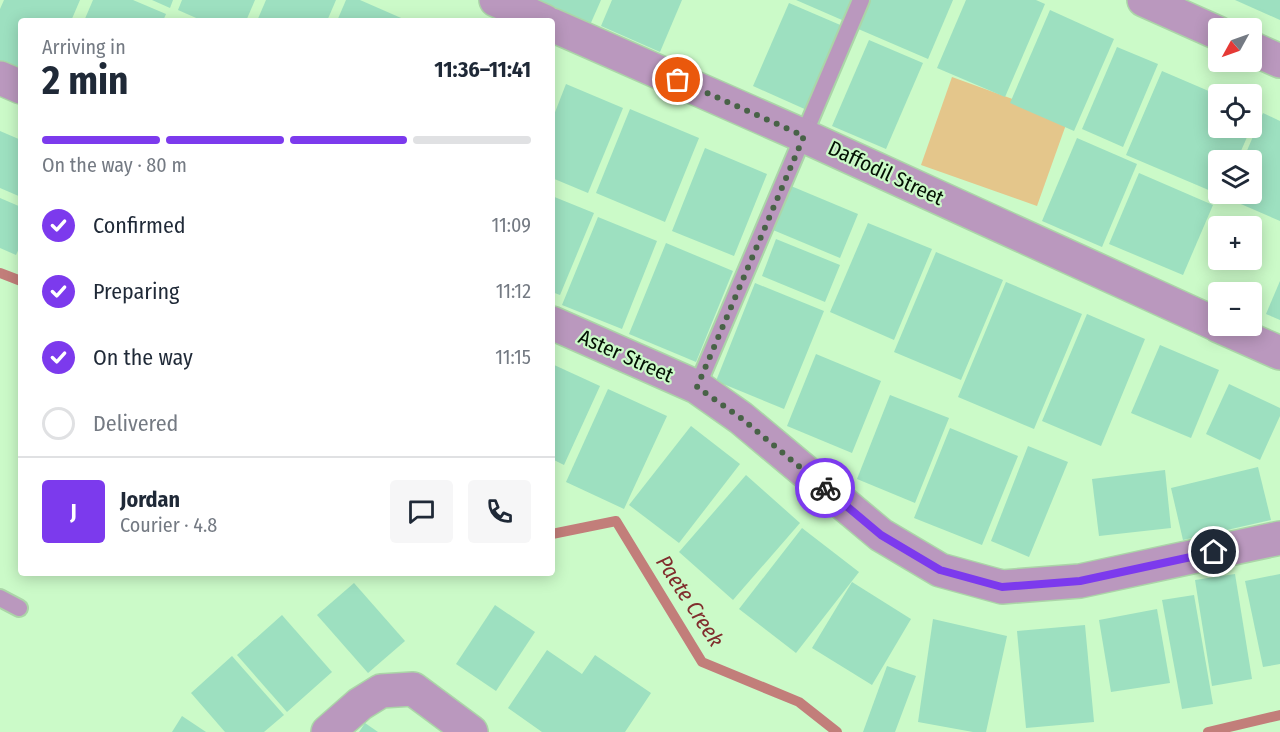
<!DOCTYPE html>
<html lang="en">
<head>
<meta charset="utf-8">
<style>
  body { margin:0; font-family:"Fira Sans Condensed",sans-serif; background:#f6f6f7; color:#1f2937; height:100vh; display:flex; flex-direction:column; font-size:22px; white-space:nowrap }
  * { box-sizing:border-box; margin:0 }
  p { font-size:20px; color:#747a83 }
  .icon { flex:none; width:33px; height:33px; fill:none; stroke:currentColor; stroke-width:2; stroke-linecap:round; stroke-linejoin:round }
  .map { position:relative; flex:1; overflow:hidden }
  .side { position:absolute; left:18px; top:18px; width:537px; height:558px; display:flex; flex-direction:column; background:#fff; border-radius:6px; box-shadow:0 3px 15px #0003 }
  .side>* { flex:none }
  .needle { width:39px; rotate:230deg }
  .controls { position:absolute; left:1208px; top:18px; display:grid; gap:12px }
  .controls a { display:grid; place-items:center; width:54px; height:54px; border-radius:6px; background:#fff; box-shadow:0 3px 15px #0003; font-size:30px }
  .pin { position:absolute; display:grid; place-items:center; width:51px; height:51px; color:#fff; margin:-26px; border:3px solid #fff; border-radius:50%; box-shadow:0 2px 6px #0007 }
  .courier { position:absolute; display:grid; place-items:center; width:60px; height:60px; margin:-30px; border:4px solid #7c3aed; border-radius:50%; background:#fff; color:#222; box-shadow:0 2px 8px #0007 }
  .head em { font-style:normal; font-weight:700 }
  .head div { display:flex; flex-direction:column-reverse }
  .head { display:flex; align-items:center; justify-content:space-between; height:102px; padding:0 24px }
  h1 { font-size:39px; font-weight:700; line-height:45px }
  .bar { display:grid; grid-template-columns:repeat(4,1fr); gap:9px 6px; align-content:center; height:72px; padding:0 24px }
  .bar i { height:8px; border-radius:4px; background:#e0e1e3 }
  .bar .current { background:#7c3aed }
  .bar p { grid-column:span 4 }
  .line { display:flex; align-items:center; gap:15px; padding:0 24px; border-top:2px solid #e0e1e3 }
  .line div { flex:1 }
  .round { display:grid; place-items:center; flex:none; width:63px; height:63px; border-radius:6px; background:#f6f6f7 }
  ol { padding:0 24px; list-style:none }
  li { display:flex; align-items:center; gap:18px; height:66px }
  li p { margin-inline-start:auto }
  li .icon { padding:6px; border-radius:50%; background:#7c3aed; color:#fff; stroke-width:4 }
  li:last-child { color:#747a83 }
  li i { width:33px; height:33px; border:3px solid #e0e1e3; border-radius:50% }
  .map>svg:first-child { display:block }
</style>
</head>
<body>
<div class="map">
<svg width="1280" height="732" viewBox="0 0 1280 732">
  <rect width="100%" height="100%" fill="#cbfac8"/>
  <path fill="#e4c68b" d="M952 77 1068 119 1037 206 921 165Z"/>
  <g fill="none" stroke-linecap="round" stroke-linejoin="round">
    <g stroke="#c27e7a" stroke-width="10">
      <path d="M0 273 21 281"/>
      <path d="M552 534 616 521 702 662 799 702 837 732"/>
      <path d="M1208 732 1280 715"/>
    </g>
  </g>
  <g fill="#9de0c0">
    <path d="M4 0H80L71 21H21V72L0 63V9Z"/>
    <path d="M93 0H133L166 14 163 21H84Z"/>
    <path d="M152 0H173L170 8Z"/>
    <path d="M182 0H255L246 21H203L178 10Z"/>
    <path d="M266 0H336L327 21H257Z"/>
    <path d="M346 0H360L408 21H337Z"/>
    <path d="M532 0H601L590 25Z"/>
    <path d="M612 0H682L660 52 601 26Z"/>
    <path d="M796 0H851L842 20Z"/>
    <path d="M868 0H953L928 59 856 28Z"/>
    <path d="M966 0H1036L1045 4 1005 97 937 68Z"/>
    <path d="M1235 0H1280V20Z"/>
    <path d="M789 3 845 27 809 111 753 86Z"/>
    <path d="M1050 10 1114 39 1074 131 1010 103Z"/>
    <path d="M869 40 923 63 886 149 832 126Z"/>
    <path d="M1117 47 1158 64 1123 147 1082 129Z"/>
    <path d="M1162 71 1218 95V128H1251L1237 160H1218V194L1126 155Z"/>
    <path d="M566 84 623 108 588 193 552 178V120Z"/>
    <path d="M630 109 699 138 665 222 596 193Z"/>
    <path d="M1251 109 1258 112 1251 127Z"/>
    <path d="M1263 113 1280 121V221L1227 198 1229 194H1251V160H1243Z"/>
    <path d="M0 131 21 140V197L0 188Z"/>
    <path d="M1077 138 1137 164 1102 247 1042 221Z"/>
    <path d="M705 148 767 174 734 256 672 231Z"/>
    <path d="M1139 173 1213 205 1183 275 1109 244Z"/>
    <path d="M791 186 858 214 840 258 773 230Z"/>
    <path d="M552 196 594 213 560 295 552 292Z"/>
    <path d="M0 198 21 207V244L16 255 0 248Z"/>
    <path d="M598 217 657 241 622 329 562 305Z"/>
    <path d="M868 223 932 249 894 340 830 312Z"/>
    <path d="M776 239 840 265 825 302 762 276Z"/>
    <path d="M666 243 733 271 696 362 629 334Z"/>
    <path d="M936 252 1003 280 961 380 894 352Z"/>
    <path d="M1280 281V320L1266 314Z"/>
    <path d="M1006 282 1082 314 1034 429 958 397Z"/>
    <path d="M755 283 824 311 784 409 716 381Z"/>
    <path d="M1087 314 1145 339 1101 446 1042 421Z"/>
    <path d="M1160 345 1219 370 1191 438 1131 413Z"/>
    <path d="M816 354 881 381 852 453 787 426Z"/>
    <path d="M552 364 600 386 564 465 552 459Z"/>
    <path d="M1229 384 1280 408V416L1260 460 1206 434Z"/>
    <path d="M608 389 667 416 624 509 566 482Z"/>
    <path d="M890 395 949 418 915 503 857 479Z"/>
    <path d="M691 426 740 464 679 543 629 505Z"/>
    <path d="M950 428 1018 456 982 545 914 518Z"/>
    <path d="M1028 446 1068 462 1029 557 991 541Z"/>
    <path d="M1258 467 1271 520 1183 540 1171 488Z"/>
    <path d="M1165 470 1171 528 1099 536 1092 479Z"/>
    <path d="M746 475 800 523 733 600 679 552Z"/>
    <path d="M802 528 859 572 796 653 739 609Z"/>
    <path d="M1235 574 1252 679 1212 686 1195 580Z"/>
    <path d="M1280 574V664L1263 667 1245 581Z"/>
    <path d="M852 582 911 619 872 685 812 648Z"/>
    <path d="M354 583 405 641 368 673 317 615Z"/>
    <path d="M1194 595 1213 704 1182 709 1162 600Z"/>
    <path d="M495 605 535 632 496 691 456 664Z"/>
    <path d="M1157 609 1170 683 1111 692 1099 620Z"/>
    <path d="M282 615 332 672 287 712 237 655Z"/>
    <path d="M933 619 1007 636 986 732H973L918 722Z"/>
    <path d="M1085 625 1094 722 1026 728 1017 631Z"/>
    <path d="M547 650 582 674 595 655 651 693 625 732H542L508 708Z"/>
    <path d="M232 656 284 715 264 732H225L191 693Z"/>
    <path d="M887 666 916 676 895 732H863Z"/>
    <path d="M182 716 206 732H172Z"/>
    <path d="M365 723 378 732H359Z"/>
  </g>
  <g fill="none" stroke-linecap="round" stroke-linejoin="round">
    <defs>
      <g id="lane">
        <path d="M697 387 861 0"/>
        <path d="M0 598 19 608"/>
      </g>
      <g id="street">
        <path d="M496 0 544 21"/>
        <path d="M1144 0 1218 33"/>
        <path d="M552 25 804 136 1218 325"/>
        <path d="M1251 48 1280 61"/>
        <path d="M0 78 21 87"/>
        <path d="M552 323 697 387 741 418 881 535 940 570 1002 587 1080 581 1280 538"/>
        <path d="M1219 326 1280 353"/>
        <path d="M328 732 360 704 381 691 413 689 471 732"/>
      </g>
    </defs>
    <use href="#lane" stroke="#abd5a8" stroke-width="20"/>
    <use href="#street" stroke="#abd5a8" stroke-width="36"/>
    <use href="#lane" stroke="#ba98be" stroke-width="16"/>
    <use href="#street" stroke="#ba98be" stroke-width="33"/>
  </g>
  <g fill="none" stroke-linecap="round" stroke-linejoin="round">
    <path stroke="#486247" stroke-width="6" stroke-dasharray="0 10.8" d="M678 80 804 136 697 387 741 418 825 488"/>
    <path stroke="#7c3aed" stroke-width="8" d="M825 488 881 535 940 570 1002 587 1080 581 1214 552"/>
  </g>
  <g text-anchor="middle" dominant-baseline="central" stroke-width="4.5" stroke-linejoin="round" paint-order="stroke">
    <g font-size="21" fill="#021002" stroke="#cbfac8">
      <text transform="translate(886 173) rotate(25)">Daffodil Street</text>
      <text transform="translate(626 356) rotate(24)">Aster Street</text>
    </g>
    <g font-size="22" font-style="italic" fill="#802d2d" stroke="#cbfac8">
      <text transform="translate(690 601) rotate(57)">Paete Creek</text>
    </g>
  </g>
</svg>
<div class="controls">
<a><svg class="needle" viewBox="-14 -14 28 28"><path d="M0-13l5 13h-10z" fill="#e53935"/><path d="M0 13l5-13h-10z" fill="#747a83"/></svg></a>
<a><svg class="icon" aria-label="locate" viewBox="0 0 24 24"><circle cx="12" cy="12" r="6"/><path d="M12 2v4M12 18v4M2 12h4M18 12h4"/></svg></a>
<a><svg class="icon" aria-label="layers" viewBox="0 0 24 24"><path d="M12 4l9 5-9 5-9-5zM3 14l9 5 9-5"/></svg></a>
<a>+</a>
<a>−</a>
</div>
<div class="pin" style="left:678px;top:80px;background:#ea580c"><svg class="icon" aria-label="bag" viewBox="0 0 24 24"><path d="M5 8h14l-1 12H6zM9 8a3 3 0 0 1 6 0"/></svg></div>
<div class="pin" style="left:1214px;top:552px;background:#1f2937"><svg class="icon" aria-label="home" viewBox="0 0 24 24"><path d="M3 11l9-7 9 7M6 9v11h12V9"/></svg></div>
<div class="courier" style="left:825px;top:488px"><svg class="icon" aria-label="bike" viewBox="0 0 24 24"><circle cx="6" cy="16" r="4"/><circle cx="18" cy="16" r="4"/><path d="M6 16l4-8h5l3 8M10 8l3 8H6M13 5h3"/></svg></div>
<section class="side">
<div class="head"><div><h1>2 min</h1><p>Arriving in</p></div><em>11:36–11:41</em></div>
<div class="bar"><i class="current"></i><i class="current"></i><i class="current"></i><i></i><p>On the way · 80 m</p></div>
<ol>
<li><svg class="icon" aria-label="check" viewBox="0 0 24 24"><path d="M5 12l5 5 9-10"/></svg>Confirmed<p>11:09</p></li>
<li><svg class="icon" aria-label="check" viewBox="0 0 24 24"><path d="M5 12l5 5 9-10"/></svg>Preparing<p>11:12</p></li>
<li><svg class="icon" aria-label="check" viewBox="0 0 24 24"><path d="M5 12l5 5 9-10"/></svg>On the way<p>11:15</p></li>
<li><i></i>Delivered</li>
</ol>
<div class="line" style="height:108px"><b class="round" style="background:#7c3aed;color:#fff">J</b><div><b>Jordan</b><p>Courier · 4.8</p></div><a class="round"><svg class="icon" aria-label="chat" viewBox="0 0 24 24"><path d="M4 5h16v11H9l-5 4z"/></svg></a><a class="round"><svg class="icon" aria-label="phone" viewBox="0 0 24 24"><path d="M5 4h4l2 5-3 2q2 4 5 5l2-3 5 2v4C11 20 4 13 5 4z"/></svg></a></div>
</section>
</div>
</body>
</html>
